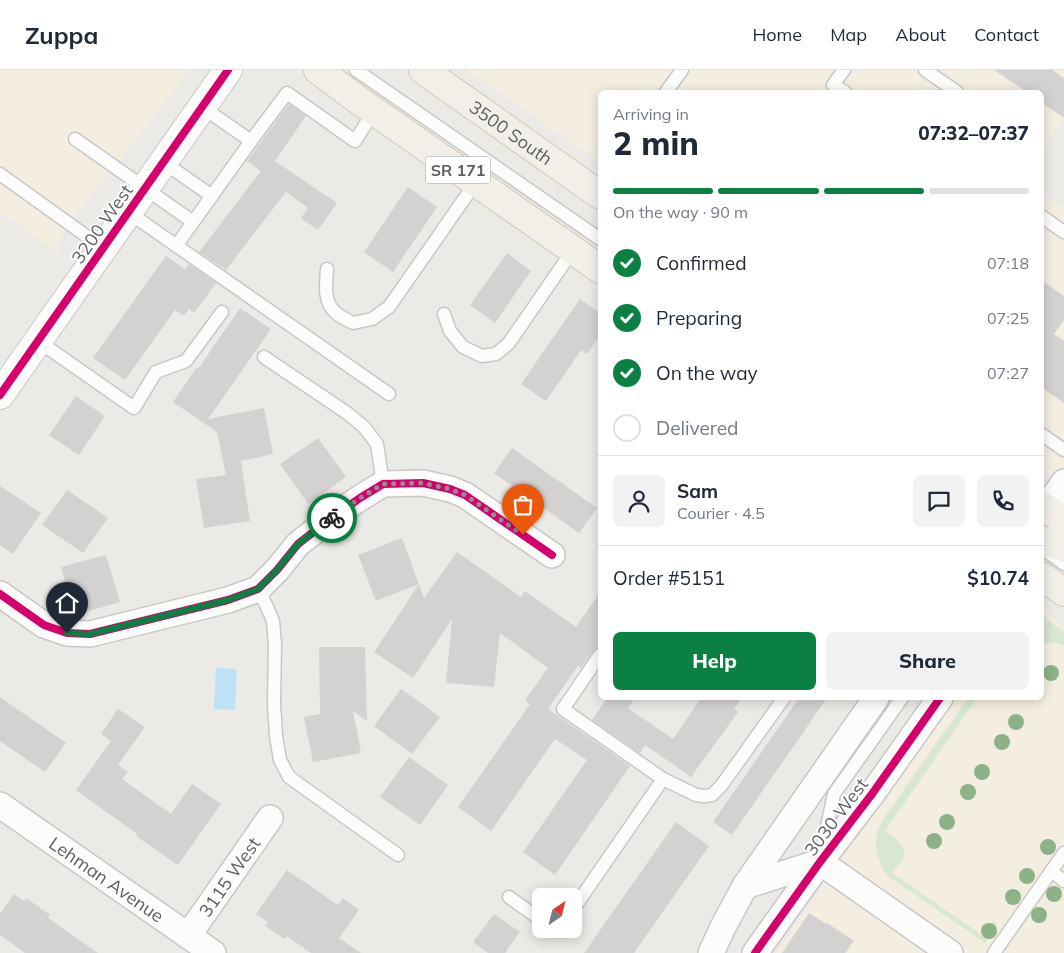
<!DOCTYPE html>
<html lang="en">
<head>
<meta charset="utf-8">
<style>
  body { margin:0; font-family:Mulish,sans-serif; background:#f2f2f3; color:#1f2937; height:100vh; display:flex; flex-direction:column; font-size:19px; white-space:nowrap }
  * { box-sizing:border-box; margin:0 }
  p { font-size:16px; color:#747a83 }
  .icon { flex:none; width:28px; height:28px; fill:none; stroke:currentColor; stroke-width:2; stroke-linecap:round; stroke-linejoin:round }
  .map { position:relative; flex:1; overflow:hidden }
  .panel { position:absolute; left:598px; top:20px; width:446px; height:610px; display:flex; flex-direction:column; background:#fff; border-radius:8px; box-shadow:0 2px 12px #0003 }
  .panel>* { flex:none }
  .needle { width:32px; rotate:35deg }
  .controls { position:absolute; left:532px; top:818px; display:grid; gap:10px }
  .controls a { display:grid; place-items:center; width:50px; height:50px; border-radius:8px; background:#fff; box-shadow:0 2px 12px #0003; font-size:25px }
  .pin { position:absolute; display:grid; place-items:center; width:42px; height:42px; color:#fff; margin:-51px -21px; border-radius:50% 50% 50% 0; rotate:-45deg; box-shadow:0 0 5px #0007 }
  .pin .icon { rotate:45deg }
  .courier { position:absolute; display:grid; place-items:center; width:50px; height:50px; margin:-25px; border:4px solid #0b8043; border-radius:50%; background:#fff; color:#222; box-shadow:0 1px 6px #0007 }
  .overview em { font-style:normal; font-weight:800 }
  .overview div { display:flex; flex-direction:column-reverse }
  .overview { display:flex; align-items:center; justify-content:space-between; height:85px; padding:0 15px }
  h1 { font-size:32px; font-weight:800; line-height:38px }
  .bar { display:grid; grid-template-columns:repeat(4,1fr); gap:8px 5px; align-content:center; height:60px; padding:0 15px }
  .bar i { height:6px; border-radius:4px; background:#e0e1e3 }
  .bar .selected { background:#0b8043 }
  .bar p { grid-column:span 4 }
  .line { display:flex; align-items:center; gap:12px; padding:0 15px; border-top:1px solid #e0e1e3 }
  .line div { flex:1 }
  .round { display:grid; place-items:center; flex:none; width:52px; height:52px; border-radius:8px; background:#f2f2f3 }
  ol { padding:0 15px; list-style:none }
  li { display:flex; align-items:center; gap:15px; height:55px }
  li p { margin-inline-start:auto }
  li .icon { padding:5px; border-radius:50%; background:#0b8043; color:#fff; stroke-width:4 }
  li:last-child { color:#747a83 }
  li i { width:28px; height:28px; border:2px solid #e0e1e3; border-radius:50% }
  .primary-button { display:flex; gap:10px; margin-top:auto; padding:10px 15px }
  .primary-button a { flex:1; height:58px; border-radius:8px; background:#0b8043; color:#fff; font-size:20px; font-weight:800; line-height:58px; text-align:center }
  .primary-button a+a { background:#f2f2f3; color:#1f2937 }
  header { display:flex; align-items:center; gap:30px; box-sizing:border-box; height:70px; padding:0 25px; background:#fff; border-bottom:1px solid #e0e1e3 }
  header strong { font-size:24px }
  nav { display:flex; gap:28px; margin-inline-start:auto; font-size:18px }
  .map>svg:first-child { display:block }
</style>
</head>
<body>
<header>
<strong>Zuppa</strong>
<nav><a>Home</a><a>Map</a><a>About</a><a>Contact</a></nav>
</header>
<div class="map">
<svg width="1064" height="883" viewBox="0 0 1064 883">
  <rect width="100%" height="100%" fill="#eceae6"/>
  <g fill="#f4eee0">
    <path d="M0 0H190L57 169 61 185 0 142Z"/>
    <path d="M467 0H1064V48L1041 80V22H600V92Z"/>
    <path d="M1041 122 1064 138V415L1041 399Z"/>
    <path d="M1041 539 1064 555V883H776L956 628H1041Z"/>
  </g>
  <g fill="#d7e7d2">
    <path d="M1041 544 1047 547V550L1064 562V575C1056 572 1050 572 1041 575Z"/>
    <path d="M968 628H977L885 761C892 766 907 774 904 786 902 792 895 798 892 803L982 865 992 852H996L997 856 985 873 888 806C878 795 874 778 877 763 878 758 881 753 884 748Z"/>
  </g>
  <path fill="#bde2f3" d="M216 598 237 599 235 640 214 639Z"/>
  <g fill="#d4d2d0">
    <path d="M994 0H1052L1064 8V48L1041 32V22H1027Z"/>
    <path d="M289 34 306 46 275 91 337 133 318 160 301 148 308 138 286 122 226 200 199 182 261 101 247 91Z"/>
    <path d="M408 117 437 137 393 202 364 182Z"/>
    <path d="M507 183 531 201 495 253 470 235Z"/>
    <path d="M166 186 185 199 189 194 216 213 194 243 189 239 184 246 175 240 125 310 93 288Z"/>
    <path d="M1041 210 1064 226V250L1054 264 1064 271V333L1041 317Z"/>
    <path d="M580 229 600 243V265L587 284 581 280 546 331 521 314Z"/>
    <path d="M240 238 271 259 208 349 264 338 273 384 241 391 250 451 204 458 196 409 226 405 217 362 173 332 196 298 198 299Z"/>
    <path d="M76 326 105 346 79 385 49 365Z"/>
    <path d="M318 368 346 407 308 434 280 394Z"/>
    <path d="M512 378 597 438 579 463 494 403Z"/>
    <path d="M0 416 41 443 13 484 0 475Z"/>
    <path d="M67 420 108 448 83 483 42 455Z"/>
    <path d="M402 468 424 528 457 482 521 527 525 521 576 557 600 522V577L594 580 581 598 578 596 548 639 630 696 555 805 523 782 587 690 555 669 491 761 458 737 530 634 525 630 548 598 500 563 494 617 446 613 452 549 413 608 374 582 419 514 376 531 358 485Z"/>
    <path d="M106 485 120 532 75 545 61 497Z"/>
    <path d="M319 577H365L367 651 353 641 361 683 313 692 304 647 320 644Z"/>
    <path d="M401 619 440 647 412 684 374 656Z"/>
    <path d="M0 627 66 673 45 702 0 671Z"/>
    <path d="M607 628H635L628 638 673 669 701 628H742L734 639 738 642 691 707 645 675 640 683 592 650Z"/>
    <path d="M799 628H827L732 765 713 752Z"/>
    <path d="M118 639 145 657 118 695 128 702 122 709 171 744 192 714 221 734 178 795 136 766 137 764 76 720 111 671 101 664Z"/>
    <path d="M409 687 448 715 420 755 380 727Z"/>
    <path d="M676 752 709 776 634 883H584Z"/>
    <path d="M287 800 338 835 343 828 359 840 339 868 361 883H311L287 866 285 869 265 856 268 852 256 844Z"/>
    <path d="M14 824 24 831 26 828 50 845 48 848 98 883H25L0 865V844Z"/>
    <path d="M809 843 826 854 827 853 854 871 845 883H782Z"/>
    <path d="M494 844 520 862 505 883H488L473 872Z"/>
  </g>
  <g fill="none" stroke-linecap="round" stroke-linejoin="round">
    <defs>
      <g id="service">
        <path d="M356 0 600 169"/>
        <path d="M844 0 833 15 845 22"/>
        <path d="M925 0 957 22"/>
        <path d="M666 22 682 0"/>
        <path d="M75 69 193 152"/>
        <path d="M251 71 287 23 355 71 374 41"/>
        <path d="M163 92 212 126"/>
        <path d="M0 104 103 178"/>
        <path d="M128 142 389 324"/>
        <path d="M1041 146 1064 162"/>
        <path d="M176 176 251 71 202 37"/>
        <path d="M327 199C326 214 323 232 336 243 341 247 347 250 353 253L372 249 389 237 476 112"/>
        <path d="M444 244 450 261 463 277 482 286 496 284 509 273 573 180"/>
        <path d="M38 271 134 338 156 302 186 291 222 242"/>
        <path d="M264 287 347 343 364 357 377 374 383 414"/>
        <path d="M1041 364 1064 380"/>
        <path d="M1046 481 1064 494"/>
        <path d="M258 519 267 537 273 551 275 574 274 634 276 666 280 690 289 707 398 785"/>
        <path d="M600 585 563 639 663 709 696 725 704 726 712 725 721 716 784 628"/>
        <path d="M822 780 834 724 902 628"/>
        <path d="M1051 801 1064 811"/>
        <path d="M509 827 541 850"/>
        <path d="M574 838 663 709"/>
        <path d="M994 883 1064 783"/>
      </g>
      <g id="minor">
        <path d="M1046 438 1064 412"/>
        <path d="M0 524 44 555 67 563 90 564 228 530 258 519 277 500 298 474 330 449 360 428 383 414 423 413 450 419 465 425 552 485"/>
        <path id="s1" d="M0 735 213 883"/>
        <path d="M820 792 950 883"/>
        <path d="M745 816 820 792"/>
        <path id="s2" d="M188 866 270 748"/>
        <path d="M711 883 723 857 745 816 876 628"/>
        <path d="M755 883 820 792 872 724 940 628"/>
      </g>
      <path id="tertiary" d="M0 325 228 0"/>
      <g id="primary">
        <path d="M318 0 361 32 600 199"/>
        <path id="s3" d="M423 0 600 125"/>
        <path d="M1041 435 1064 451"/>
        <path d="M1041 470 1064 478"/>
        <path d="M1041 506 1064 522"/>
      </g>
    </defs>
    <use href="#service" stroke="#c8c7c7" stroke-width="15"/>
    <use href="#minor" stroke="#c8c7c7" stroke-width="28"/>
    <use href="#tertiary" stroke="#c8c7c7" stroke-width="30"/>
    <use href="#primary" stroke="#d2c7b6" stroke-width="30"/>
    <use href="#service" stroke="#fcfcfb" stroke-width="12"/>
    <use href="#minor" stroke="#fcfcfb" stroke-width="25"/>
    <use href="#tertiary" stroke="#fcfcfb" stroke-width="28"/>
    <use href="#primary" stroke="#f2efe9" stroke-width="28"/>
    <defs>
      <g id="cycleway">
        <path d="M0 325 228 0"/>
        <path d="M0 524 44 555 67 563 90 564 228 530 258 519 277 500 298 474 330 449 360 428 383 414 423 413 450 419 465 425 552 485"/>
        <path d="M755 883 820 792 872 724 940 628"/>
      </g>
    </defs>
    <use href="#cycleway" stroke="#fff" stroke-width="11"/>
    <use href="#cycleway" stroke="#d6006c" stroke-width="8"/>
  </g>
  <g fill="#8db288">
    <circle cx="1051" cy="603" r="8"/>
    <circle cx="1016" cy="652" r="8"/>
    <circle cx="1002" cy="672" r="8"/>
    <circle cx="982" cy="702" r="8"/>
    <circle cx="968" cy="722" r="8"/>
    <circle cx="947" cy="752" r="8"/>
    <circle cx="934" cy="771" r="8"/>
    <circle cx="1048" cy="777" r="8"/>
    <circle cx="1027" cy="806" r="8"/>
    <circle cx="1054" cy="824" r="8"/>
    <circle cx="1013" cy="827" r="8"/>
    <circle cx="1039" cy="845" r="8"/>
    <circle cx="989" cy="861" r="8"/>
  </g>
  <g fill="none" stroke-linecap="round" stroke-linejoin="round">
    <path stroke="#8e9092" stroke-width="5" stroke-dasharray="0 9" d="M332 448 360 428 383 414 423 413 450 419 465 425 523 465"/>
    <path stroke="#0b8043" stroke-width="6" d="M67 563 90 564 228 530 258 519 277 500 298 474 332 448"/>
  </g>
  <g text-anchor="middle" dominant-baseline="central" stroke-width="4" stroke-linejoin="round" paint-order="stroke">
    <rect fill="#fff" stroke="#8d9092" stroke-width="1" x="425.5" y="86.5" width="65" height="27" rx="4"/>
    <g font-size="16" font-weight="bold" fill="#5c6064">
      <text x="458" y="100">SR 171</text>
    </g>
    <g font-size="18" fill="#5c6064" stroke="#fff">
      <text stroke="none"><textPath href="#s3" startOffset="108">3500 South</textPath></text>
      <text transform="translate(102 154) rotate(-55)">3200 West</text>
      <text transform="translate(836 747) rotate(-53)">3030 West</text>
      <text stroke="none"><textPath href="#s2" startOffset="72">3115 West</textPath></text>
      <text stroke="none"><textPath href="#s1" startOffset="130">Lehman Avenue</textPath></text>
    </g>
  </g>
</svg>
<div class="controls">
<a><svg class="needle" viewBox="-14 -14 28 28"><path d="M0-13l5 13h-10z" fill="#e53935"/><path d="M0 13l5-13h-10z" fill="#747a83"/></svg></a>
</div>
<div class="pin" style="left:523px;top:465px;background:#ea580c"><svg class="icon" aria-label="bag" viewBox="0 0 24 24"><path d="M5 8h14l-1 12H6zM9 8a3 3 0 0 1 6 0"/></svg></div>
<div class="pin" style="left:67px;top:563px;background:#1f2937"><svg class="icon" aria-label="home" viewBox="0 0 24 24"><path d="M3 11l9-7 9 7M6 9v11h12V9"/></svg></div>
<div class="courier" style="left:332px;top:448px"><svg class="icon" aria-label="bike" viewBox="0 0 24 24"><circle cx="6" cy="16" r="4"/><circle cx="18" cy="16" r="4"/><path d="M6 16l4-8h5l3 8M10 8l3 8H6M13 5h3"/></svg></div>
<section class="panel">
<div class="overview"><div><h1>2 min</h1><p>Arriving in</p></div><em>07:32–07:37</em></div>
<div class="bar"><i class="selected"></i><i class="selected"></i><i class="selected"></i><i></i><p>On the way · 90 m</p></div>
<ol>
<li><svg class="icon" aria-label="check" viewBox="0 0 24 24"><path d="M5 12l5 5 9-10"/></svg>Confirmed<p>07:18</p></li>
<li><svg class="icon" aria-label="check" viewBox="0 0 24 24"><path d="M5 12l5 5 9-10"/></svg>Preparing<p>07:25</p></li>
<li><svg class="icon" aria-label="check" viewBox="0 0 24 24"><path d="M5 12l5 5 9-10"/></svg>On the way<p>07:27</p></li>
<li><i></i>Delivered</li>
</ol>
<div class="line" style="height:90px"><a class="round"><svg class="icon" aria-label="person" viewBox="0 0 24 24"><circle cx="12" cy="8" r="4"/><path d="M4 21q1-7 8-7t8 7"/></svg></a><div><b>Sam</b><p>Courier · 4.5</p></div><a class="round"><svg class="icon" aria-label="chat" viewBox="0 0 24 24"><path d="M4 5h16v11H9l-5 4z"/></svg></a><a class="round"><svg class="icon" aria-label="phone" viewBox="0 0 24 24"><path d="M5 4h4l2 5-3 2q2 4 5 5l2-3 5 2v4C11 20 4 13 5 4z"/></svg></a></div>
<div class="line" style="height:65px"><div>Order #5151</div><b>$10.74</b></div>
<div class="primary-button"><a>Help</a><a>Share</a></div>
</section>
</div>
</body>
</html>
